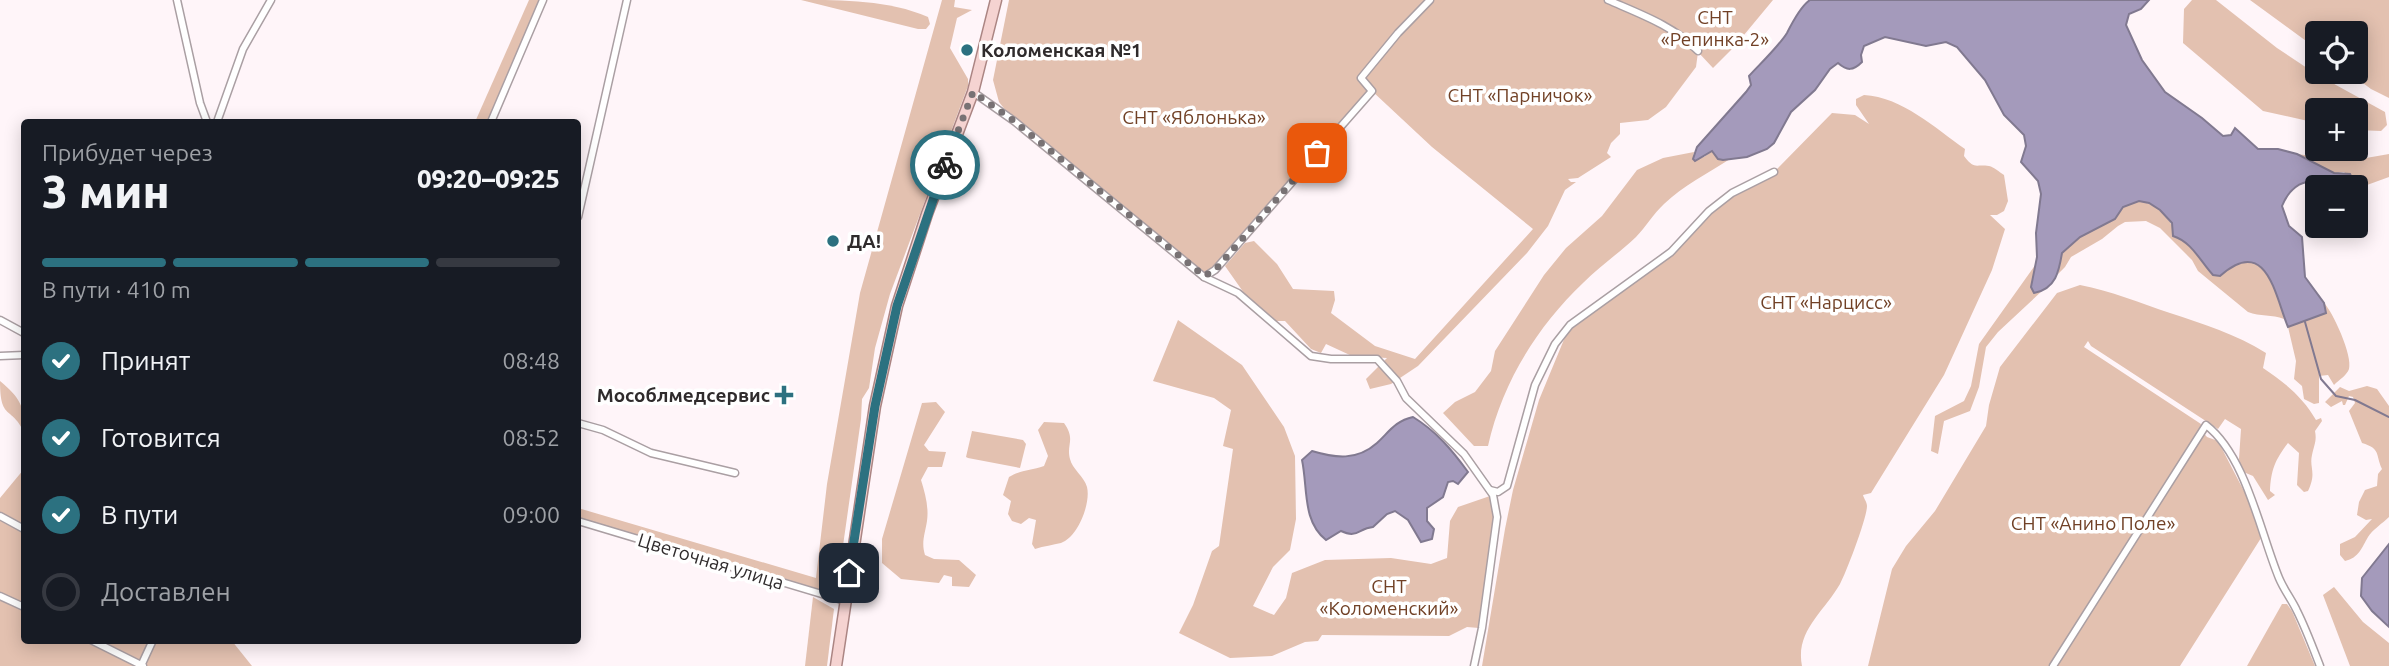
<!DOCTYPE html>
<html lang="ru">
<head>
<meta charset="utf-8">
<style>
  body { margin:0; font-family:Ubuntu,sans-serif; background:#20242c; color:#f1f3f6; height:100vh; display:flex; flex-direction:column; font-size:26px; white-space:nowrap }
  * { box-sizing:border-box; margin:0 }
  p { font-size:23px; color:#9ea1a6 }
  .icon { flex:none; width:38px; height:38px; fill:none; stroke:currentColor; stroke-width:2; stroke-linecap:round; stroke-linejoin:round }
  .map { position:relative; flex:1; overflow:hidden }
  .sheet { position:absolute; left:21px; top:119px; width:560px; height:525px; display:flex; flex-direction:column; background:#171b24; border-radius:7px; box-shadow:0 4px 18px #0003 }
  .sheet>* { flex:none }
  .fabs { position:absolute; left:2305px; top:21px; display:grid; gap:14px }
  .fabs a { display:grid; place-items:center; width:63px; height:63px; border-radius:7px; background:#171b24; box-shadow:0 4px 18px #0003; font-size:35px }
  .pin { position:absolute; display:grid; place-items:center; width:60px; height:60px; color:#fff; margin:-30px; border-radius:14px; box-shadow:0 4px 10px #0006 }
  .courier { position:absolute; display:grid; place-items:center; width:70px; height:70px; margin:-35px; border:5px solid #2c7180; border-radius:50%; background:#fff; color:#222; box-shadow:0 2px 9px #0007 }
  .headline em { font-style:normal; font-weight:800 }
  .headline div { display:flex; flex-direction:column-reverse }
  .headline { display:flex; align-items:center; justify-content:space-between; height:119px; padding:0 21px }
  h1 { font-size:46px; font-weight:800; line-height:52px }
  .bar { display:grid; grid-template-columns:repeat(4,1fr); gap:10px 7px; align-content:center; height:84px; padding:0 21px }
  .bar i { height:9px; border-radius:5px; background:#363941 }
  .bar .on { background:#2c7180 }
  .bar p { grid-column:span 4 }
  ol { padding:0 21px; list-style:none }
  li { display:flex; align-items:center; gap:21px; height:77px }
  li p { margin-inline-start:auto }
  li .icon { padding:7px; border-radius:50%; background:#2c7180; color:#fff; stroke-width:4 }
  li:last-child { color:#9ea1a6 }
  li i { width:38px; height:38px; border:4px solid #363941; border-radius:50% }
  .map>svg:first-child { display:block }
</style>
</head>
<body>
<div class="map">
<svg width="2389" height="666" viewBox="0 0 2389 666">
  <rect width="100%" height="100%" fill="#fff5f9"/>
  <g fill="#e3c1b0">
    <path d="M529 0H540L489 122H475Z"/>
    <path d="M801 0C843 0 889 0 928 17L930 24 926 29H918Z"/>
    <path d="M942 0H955L954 7 972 10 957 18 950 48 968 79V86L890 294 875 348 869 388 862 399 861 419 836 595 578 519V508L816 578 827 484 860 293Z"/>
    <path d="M1009 0H1773L1734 47 1713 68 1698 52 1696 67 1666 107 1648 120 1620 123V134L1611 143 1607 153 1611 157 1578 178 1568 179 1571 182H1576L1565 190 1548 226 1527 253 1418 366 1391 384 1370 389 1366 379 1387 358 1352 356 1326 344 1321 353 1311 349 1285 321H1276L1244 293 1225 266 1245 243 1254 241 1277 264 1293 289 1334 291 1335 300 1331 313 1375 346 1415 359 1533 229 1432 147 1372 91 1215 270 1204 277 1014 121 999 102 993 80Z"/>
    <path d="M2192 0H2216L2277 48 2316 74 2385 112 2387 125 2381 131 2356 130V110H2317V123L2263 111 2183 43 2184 9Z"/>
    <path d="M2250 0H2389V98L2371 89 2348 72H2356V33H2317V49Z"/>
    <path d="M1864 95C1902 97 1935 128 1965 149L1964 156C1975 170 1974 164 1989 166 1994 167 1999 172 2004 175L2008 201 2004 211 1997 215H1990L2005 229 1992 270 1944 375 1871 493 1863 495C1864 499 1867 502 1867 506 1867 518 1846 573 1840 584 1824 612 1795 631 1802 666H1482L1505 529 1513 490 1539 400 1570 325 1671 252 1732 193 1774 172 1832 113 1855 115 1869 124 1856 105V99Z"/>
    <path d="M1712 151 1723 160 1730 159C1708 173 1683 186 1664 204 1653 214 1646 227 1636 237 1619 253 1600 266 1583 283 1537 327 1502 383 1488 446H1474L1443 413 1455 402 1475 392 1491 371 1495 351 1544 275 1566 248 1602 216 1637 170 1663 158 1694 152 1693 158 1704 157Z"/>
    <path d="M2297 154 2349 161 2389 154V177L2356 189 2352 187 2354 182 2344 172 2334 173Z"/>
    <path d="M2139 201C2164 206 2167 220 2180 237 2183 241 2189 244 2192 248 2200 257 2205 267 2213 275L2220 276C2228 269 2240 260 2251 261 2269 262 2282 304 2284 319 2272 314 2260 317 2248 312L2198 271 2192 260 2160 228 2146 221 2125 222 2118 226 2102 239 2071 257 2065 267 2058 274 2062 253 2073 243 2080 237 2115 219 2123 207Z"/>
    <path d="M2036 264 2034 277 2040 292 2043 290 1998 332 1986 347 1979 387 1970 411 1944 421 1938 454 1931 451 1935 416 1964 401 1971 386 1979 344Z"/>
    <path d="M2080 285C2111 291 2140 303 2170 313 2203 324 2236 334 2266 353L2263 368C2284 382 2303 397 2316 420L2321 418 2322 421 2315 431C2317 441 2314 445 2312 455 2309 468 2317 472 2308 491L2304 492 2297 485 2299 453 2288 443C2275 460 2271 470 2270 491L2275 495 2268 500 2253 476 2241 471 2239 459 2241 429 2225 419 2218 429 2091 346 2088 341 2084 347 2201 424 2200 429 2207 437 2218 441 2246 495 2261 538 2180 666H1868L1892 569 1906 546 1935 511 1986 426 1989 405 2000 367 2057 293Z"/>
    <path d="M2324 303C2333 312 2353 356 2349 369 2347 375 2339 380 2334 385L2328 375 2319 376V403L2314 404 2304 399 2302 386 2294 379 2296 361 2288 327 2326 313Z"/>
    <path d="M1178 320 1242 365 1284 427 1295 456 1296 519 1290 550 1273 567 1253 606 1274 615 1286 598 1292 573 1325 560 1391 558 1431 564 1447 558 1450 521 1458 507 1490 496 1495 523 1479 628 1467 627 1449 636 1322 635 1318 641 1305 642 1272 656 1230 658 1179 633 1193 605 1212 551 1219 546 1233 449 1223 446 1231 410 1214 398 1153 381Z"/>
    <path d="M0 381C20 398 25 406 24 432 11 405 0 421 0 381Z"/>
    <path d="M2367 386 2377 389 2389 406V517C2383 523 2372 530 2368 537 2362 547 2359 558 2345 561L2340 555V544L2355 537 2372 519 2366 520 2357 515 2359 502 2365 490 2377 486 2378 474 2382 469C2375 453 2381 449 2362 443L2349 411 2355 403 2353 397 2349 396 2345 405H2343L2342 401 2331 407 2325 402 2340 387 2349 391Z"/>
    <path d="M936 402 945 412 924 445 929 451 946 452 942 467H928L921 480C925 493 929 507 927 521 925 534 921 542 925 555L934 559 959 560 976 575 969 587 952 586V577L944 575 939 583 901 579 882 563V539L922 403Z"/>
    <path d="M1044 422 1064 423C1076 440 1066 444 1070 459 1072 469 1084 476 1087 487 1091 503 1078 537 1061 543 1053 545 1044 546 1035 549L1032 544 1036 520 1029 518 1021 524 1012 521 1008 514 1011 501 1003 495 1009 477C1022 469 1031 471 1044 466L1048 456 1038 430Z"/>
    <path d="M972 431 1023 440 1026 444 1020 468 968 458 966 457Z"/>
    <path d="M24 469V640L232 641 252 666H0V498Z"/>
    <path d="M2334 587 2363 622 2389 643V666H2350L2323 595Z"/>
    <path d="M813 597 834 609 827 666H805Z"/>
    <path d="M2282 604H2287L2292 611 2315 666H2247Z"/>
  </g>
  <g fill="#a49abb" stroke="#817990" stroke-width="2">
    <path d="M1810 0H2149L2141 9 2129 14 2126 25 2142 60 2165 92 2202 118 2223 136 2231 135 2235 128 2258 149H2278L2297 154 2334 173 2350 174 2354 182 2352 187C2346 187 2340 188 2334 187 2328 187 2323 183 2317 182 2300 179 2288 191 2282 206L2289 226 2302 237 2305 277 2324 303 2326 313 2288 327C2275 296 2267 234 2220 276L2213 275C2200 261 2192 242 2173 236L2172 223 2160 210 2149 203 2139 201 2123 207 2115 219 2080 237 2062 253C2059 271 2056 289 2034 293L2031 287 2037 257 2036 233 2041 194 2038 181 2021 162 2026 146 2024 135 2004 115 1985 80 1957 47 1946 42 1926 46 1885 37 1864 46 1861 55 1862 62C1853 71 1847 71 1838 63L1830 69 1815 90 1791 112 1774 143 1767 149 1747 157 1723 160 1718 159 1712 151 1695 161 1693 159 1697 147 1746 92 1751 85 1749 76C1759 65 1779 46 1787 33 1792 23 1801 6 1810 0Z"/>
    <path d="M1413 417C1436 431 1452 450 1468 472L1458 484 1453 481 1448 482 1443 497 1427 508V521L1434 529 1432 539 1421 542 1408 520 1395 511 1387 514 1373 527C1358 528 1358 539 1341 531L1326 540C1302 521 1308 488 1302 460L1312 451C1335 458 1357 461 1377 443 1389 432 1395 421 1413 417Z"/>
    <path d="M2389 544V627L2372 611 2361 596 2362 578Z"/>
  </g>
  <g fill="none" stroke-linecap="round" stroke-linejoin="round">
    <path stroke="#817990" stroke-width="2" d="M2305 322 2321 379 2336 396 2355 400 2389 417"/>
    <defs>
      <g id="minor">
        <path d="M177 0 200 103 207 122"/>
        <path d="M1608 0C1640 14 1674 26 1698 51"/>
        <path d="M973 92 1014 121 1204 277 1238 293 1311 356 1331 359H1377L1397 381 1406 398 1464 454 1493 495 1497 517 1482 628 1474 666"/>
        <path d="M217 122 243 49 271 0"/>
        <path d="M491 122 543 0"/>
        <path d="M578 217 627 0"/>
        <path d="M1204 277 1215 270 1372 91 1361 78 1398 33 1430 0"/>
        <path d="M0 320 24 333"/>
        <path d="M0 356 24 355"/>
        <path d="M578 423 603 430 651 453 735 473"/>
        <path d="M1490 490 1498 492 1507 486 1535 385 1555 344 1570 325 1671 252 1709 211 1732 193 1774 172"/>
        <path d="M0 516 24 529"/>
        <path d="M578 521 845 601"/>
        <path d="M0 596 24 607"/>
        <path d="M91 640 143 666"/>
        <path d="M141 666 153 640"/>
        <path d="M2053 666 2206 425C2246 456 2260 532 2279 578 2284 590 2292 600 2297 611 2306 629 2313 648 2320 666"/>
      </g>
      <path id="primary" d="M836 666 875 406 897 306 927 214 973 92 996 0"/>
    </defs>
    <use href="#minor" stroke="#aa9fa3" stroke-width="9"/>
    <use href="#primary" stroke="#ab8583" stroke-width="13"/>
    <use href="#minor" stroke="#fff" stroke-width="6"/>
    <use href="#primary" stroke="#f5d3d1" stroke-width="10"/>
  </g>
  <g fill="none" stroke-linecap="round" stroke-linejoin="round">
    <path stroke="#787274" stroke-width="7" stroke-dasharray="0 12.6" d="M945 165 973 92 1014 121 1204 276 1215 270 1317 153"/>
    <path stroke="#2c7180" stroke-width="9" d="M849 573 875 406 897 306 945 165"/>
  </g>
  <g fill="#2c7180" stroke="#fff" stroke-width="2.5">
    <circle cx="967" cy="50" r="7"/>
    <circle cx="833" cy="241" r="7"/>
    <path d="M780.5 384.5h7v7h7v7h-7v7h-7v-7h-7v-7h7z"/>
  </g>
  <g text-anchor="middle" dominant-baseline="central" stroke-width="7" stroke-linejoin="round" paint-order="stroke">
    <g font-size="19" fill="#714126" stroke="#fff">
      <text x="1715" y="17">СНТ<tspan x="1715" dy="22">«Репинка-2»</tspan></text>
      <text x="1520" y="95">СНТ «Парничок»</text>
      <text x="1194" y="117">СНТ «Яблонька»</text>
      <text x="1826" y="302">СНТ «Нарцисс»</text>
      <text x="2093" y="523">СНТ «Анино Поле»</text>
      <text x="1389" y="586">СНТ<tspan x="1389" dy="22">«Коломенский»</tspan></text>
    </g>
    <g font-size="19" font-weight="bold" fill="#2f2b2c" stroke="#fff" text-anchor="start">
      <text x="981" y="50">Коломенская №1</text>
      <text x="847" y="241">ДА!</text>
      <text x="770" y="395" text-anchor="end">Мособлмедсервис</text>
    </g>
    <g font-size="19" fill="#2f2b2c" stroke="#fff">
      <text transform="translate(711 561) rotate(17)">Цветочная улица</text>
    </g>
  </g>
</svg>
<div class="fabs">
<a><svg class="icon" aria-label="locate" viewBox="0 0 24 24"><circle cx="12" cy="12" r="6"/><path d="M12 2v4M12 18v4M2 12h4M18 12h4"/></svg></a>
<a>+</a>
<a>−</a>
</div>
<div class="pin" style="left:1317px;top:153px;background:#ea580c"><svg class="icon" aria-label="bag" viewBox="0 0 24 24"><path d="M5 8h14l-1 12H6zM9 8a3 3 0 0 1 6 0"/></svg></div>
<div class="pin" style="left:849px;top:573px;background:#1f2937"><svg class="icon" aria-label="home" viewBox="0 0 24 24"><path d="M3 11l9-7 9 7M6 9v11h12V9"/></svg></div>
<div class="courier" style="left:945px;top:165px"><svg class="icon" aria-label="bike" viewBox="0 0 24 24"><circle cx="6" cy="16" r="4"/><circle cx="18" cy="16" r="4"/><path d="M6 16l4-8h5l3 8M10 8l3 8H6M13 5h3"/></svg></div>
<section class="sheet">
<div class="headline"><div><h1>3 мин</h1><p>Прибудет через</p></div><em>09:20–09:25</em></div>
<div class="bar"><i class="on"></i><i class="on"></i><i class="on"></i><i></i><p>В пути · 410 m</p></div>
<ol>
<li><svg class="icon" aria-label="check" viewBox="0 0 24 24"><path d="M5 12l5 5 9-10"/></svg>Принят<p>08:48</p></li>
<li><svg class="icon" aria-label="check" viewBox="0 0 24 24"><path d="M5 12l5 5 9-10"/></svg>Готовится<p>08:52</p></li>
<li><svg class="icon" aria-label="check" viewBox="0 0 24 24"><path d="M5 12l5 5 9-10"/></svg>В пути<p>09:00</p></li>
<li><i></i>Доставлен</li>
</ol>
</section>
</div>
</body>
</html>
